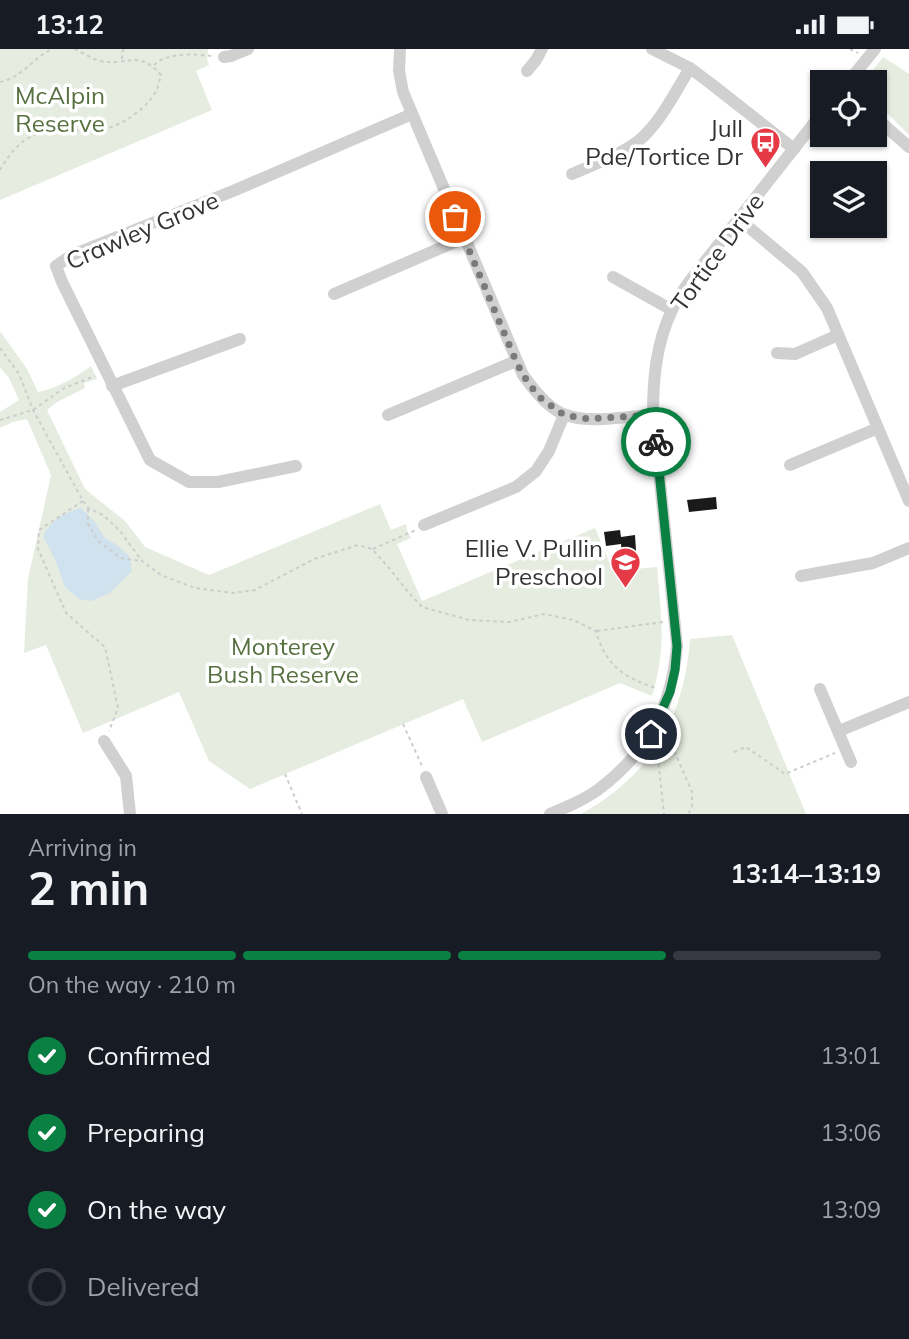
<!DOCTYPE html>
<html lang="en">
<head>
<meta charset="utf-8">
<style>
  body { margin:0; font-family:Mulish,sans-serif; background:#20242c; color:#f1f3f6; height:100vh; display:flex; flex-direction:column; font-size:26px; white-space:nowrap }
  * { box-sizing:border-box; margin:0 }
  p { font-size:23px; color:#9ea1a6 }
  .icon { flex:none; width:38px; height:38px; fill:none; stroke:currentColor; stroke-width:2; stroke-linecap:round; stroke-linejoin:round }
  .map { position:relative; height:765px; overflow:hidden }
  .sheet { display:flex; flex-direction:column; background:#171b24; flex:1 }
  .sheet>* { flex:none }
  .buttons { position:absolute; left:810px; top:21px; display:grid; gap:14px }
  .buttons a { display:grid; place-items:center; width:77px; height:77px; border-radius:0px; background:#171b24; box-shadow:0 2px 5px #0004; font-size:35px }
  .pin { position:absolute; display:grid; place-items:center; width:60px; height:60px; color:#fff; margin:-30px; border:4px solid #fff; border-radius:50%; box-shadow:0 2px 7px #0007 }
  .courier { position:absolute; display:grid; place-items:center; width:70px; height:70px; margin:-35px; border:5px solid #0b8043; border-radius:50%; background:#fff; color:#222; box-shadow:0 2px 9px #0007 }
  .head em { font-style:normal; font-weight:700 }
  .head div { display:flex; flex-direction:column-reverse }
  .head { display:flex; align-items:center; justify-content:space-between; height:119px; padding:0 28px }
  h1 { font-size:46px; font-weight:700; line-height:52px }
  .bar { display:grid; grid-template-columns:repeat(4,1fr); gap:10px 7px; align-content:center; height:84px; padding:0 28px }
  .bar i { height:9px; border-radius:5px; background:#363941 }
  .bar .selected { background:#0b8043 }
  .bar p { grid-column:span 4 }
  ol { padding:0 28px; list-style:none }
  li { display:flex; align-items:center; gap:21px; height:77px }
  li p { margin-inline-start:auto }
  li .icon { padding:7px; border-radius:50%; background:#0b8043; color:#fff; stroke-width:4 }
  li:last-child { color:#9ea1a6 }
  li i { width:38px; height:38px; border:4px solid #363941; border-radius:50% }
  .status { display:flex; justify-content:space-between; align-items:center; height:49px; padding:0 35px; background:#171b24; direction:ltr }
  .status svg { height:19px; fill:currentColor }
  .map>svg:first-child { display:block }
</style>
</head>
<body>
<div class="status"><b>13:12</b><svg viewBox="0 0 49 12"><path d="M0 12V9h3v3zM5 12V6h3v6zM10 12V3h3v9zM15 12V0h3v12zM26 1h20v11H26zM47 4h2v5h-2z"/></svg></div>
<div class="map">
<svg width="909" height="765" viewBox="0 0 909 765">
  <rect width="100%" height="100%" fill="#fff"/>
  <g fill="#e6ecdf">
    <path d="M0 0H208L207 10 209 16 196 22 212 61 0 151Z"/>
    <path d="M883 8 909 25V86L875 52V33H864Z"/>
    <path d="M0 282 27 320 38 343C57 339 75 329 91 317L97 330 84 334 85 339 57 353 47 361 85 440 125 472 145 498 209 526 380 455 391 481 406 475 407 482 411 489 397 495 422 552 595 479 613 522 657 518C661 567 667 598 652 647L620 634 482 693 463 650 250 740 209 712 179 643 83 684 46 596 24 604 28 530 51 426 27 370 13 373 0 379V363L19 351 9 329 0 318Z"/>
    <path d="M732 586 806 765H581C651 726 684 670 690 590Z"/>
  </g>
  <path fill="#cfe2ee" d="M81 459 94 472 105 489 117 496 129 507 132 522 110 544 91 552 79 550 65 538 55 510 43 488C50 471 64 464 81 459Z"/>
  <g fill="#1a1a1a">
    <path d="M716 448 717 460 689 463 687 451Z"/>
    <path d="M620 481 621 488 635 486 637 517 623 519 621 495 606 497 604 483Z"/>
  </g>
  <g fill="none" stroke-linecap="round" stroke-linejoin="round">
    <g stroke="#cdcdcd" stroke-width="2" stroke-dasharray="3.5 3.5" stroke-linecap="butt">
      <path d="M850 0 858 4"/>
      <path d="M122 10V3L124 0"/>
      <path d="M154 16C167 3 194 5 212 7"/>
      <path d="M0 33C24 28 33 8 53 0"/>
      <path d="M0 121C9 105 21 90 39 84 59 78 79 84 99 81 119 79 147 60 156 42 159 37 159 31 161 26 138 0 128 17 100 12 92 10 83 4 75 0"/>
      <path d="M0 299 19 325 33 361 83 452 88 459 103 466 120 482 142 512 161 526 195 539 233 544 255 541 314 510 358 496 372 500 390 520 408 543 422 558 469 571 509 573 544 565 573 571 596 582C606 617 623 628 656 639"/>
      <path d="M0 371 33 361 64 339 95 327"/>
      <path d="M83 452 39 481 38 500 66 564 105 598 118 659 109 682"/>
      <path d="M88 460V475L98 492 121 509 142 512"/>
      <path d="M373 500 416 481"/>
      <path d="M597 582 663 573"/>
      <path d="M403 675 422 717"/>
      <path d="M666 683 692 743V758L688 765"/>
      <path d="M653 703 657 706 658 710 664 765"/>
      <path d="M734 703 746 698 785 725 835 704"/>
      <path d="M285 725 302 765"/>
    </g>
    <g stroke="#d0d0d0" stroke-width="12">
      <path d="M400 0 399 22 403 43 523 326C533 340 549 361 566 366 591 375 627 367 653 366"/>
      <path d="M652 0 690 19 710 34 794 100"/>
      <path d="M224 8 231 7 248 0"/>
      <path d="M527 22 536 11 542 0"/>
      <path d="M848 33 875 0"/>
      <path d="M875 68 909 98"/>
      <path d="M572 125C594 115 627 104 644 87 663 68 676 42 690 19"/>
      <path d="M739 170 802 223 827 259 909 452"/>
      <path d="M613 228 672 261"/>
      <path d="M334 245 464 189"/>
      <path d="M777 304 795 305 838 286"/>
      <path d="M112 337 240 290"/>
      <path d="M388 366 516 312"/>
      <path d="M790 416 878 379"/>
      <path d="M296 417 218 433H189L150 411 62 233 56 217 72 206 233 142 412 65"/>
      <path d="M424 476 516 438 536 422 549 402 564 366"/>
      <path d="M801 527 873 514 909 499"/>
      <path d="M820 640 851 713"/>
      <path d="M839 682 909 653"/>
      <path d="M104 692 126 727 130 765"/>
      <path d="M426 728 442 765"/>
      <path d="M550 765C567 758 584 751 599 740 648 703 672 658 677 596L653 366C653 329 656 295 672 261 676 251 683 242 689 233L822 64"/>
    </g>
  </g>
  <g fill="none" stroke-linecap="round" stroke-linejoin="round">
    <path stroke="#7a7a7a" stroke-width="7" stroke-dasharray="0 12.6" d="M455 168 516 312 523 326 538 347 564 366 588 370 653 366 656 393"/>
    <path stroke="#0b8043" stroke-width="9" d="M651 685 670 643 675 621 677 597 656 393"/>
  </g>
  <defs>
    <symbol id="bus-pin" viewBox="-11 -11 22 30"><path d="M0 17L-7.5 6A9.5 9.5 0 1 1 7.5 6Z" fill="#e63946" stroke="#fff"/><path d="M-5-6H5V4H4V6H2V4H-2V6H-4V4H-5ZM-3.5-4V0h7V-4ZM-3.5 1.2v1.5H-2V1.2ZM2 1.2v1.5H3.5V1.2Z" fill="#fff"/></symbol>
    <symbol id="school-pin" viewBox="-11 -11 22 30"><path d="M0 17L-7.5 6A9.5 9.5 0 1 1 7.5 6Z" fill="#e63946" stroke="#fff"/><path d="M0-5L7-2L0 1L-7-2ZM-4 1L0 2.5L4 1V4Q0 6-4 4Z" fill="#fff"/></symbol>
  </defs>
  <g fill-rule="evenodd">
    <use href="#bus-pin" x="748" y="76" width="35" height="47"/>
    <use href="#school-pin" x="608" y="496" width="35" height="47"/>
  </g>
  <g text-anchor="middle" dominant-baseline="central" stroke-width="7" stroke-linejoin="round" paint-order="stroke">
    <g font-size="24" fill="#56703f" stroke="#fff">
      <text x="60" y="46">McAlpin<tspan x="60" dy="28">Reserve</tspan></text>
      <text x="283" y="597">Monterey<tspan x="283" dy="28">Bush Reserve</tspan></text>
    </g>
    <g font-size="24" fill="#333" stroke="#fff" text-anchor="end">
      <text x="743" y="79">Jull<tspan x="743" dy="28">Pde/Tortice Dr</tspan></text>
      <text x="603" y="499">Ellie V. Pullin<tspan x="603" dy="28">Preschool</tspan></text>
    </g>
    <g font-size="24" fill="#333" stroke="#fff">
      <text transform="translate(142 181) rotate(-23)">Crawley Grove</text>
      <text transform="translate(717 203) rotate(-54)">Tortice Drive</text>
    </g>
  </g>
</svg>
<div class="buttons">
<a><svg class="icon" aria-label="locate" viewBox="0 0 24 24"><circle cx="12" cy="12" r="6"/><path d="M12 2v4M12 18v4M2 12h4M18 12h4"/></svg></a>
<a><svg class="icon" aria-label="layers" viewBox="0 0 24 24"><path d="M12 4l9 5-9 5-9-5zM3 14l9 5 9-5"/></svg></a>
</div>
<div class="pin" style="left:455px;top:168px;background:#ea580c"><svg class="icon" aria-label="bag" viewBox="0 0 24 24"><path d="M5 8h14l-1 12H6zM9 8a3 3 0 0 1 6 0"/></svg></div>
<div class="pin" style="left:651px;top:685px;background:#1f2937"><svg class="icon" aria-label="home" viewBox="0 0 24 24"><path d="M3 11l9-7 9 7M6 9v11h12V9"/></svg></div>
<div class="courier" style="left:656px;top:393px"><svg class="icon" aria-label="bike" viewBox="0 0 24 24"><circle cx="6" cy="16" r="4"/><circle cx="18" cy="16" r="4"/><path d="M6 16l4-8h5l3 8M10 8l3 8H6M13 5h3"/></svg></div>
</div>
<section class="sheet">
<div class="head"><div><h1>2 min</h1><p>Arriving in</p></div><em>13:14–13:19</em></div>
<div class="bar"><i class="selected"></i><i class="selected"></i><i class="selected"></i><i></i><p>On the way · 210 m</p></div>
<ol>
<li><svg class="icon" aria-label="check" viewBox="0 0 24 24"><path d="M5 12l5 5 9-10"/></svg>Confirmed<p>13:01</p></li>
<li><svg class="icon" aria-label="check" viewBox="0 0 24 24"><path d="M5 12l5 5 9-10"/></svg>Preparing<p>13:06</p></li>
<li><svg class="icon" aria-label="check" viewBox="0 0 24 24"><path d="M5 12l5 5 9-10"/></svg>On the way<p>13:09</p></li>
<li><i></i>Delivered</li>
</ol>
</section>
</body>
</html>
